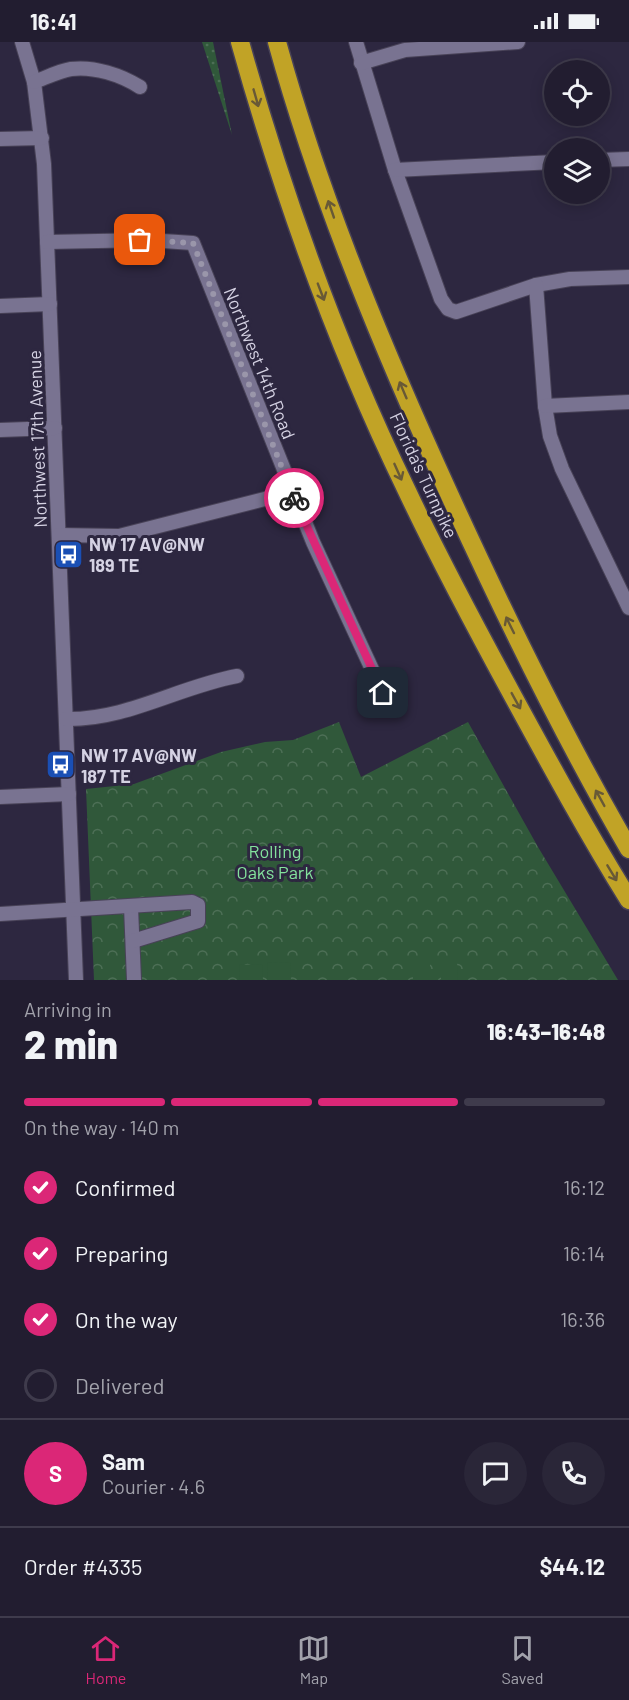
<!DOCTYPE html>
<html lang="en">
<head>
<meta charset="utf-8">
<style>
  body { margin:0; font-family:Barlow,sans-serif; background:#2a2638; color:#f1f3f6; height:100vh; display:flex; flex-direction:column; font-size:22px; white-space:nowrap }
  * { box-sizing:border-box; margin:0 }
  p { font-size:20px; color:#a2a2ab }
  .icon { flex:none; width:33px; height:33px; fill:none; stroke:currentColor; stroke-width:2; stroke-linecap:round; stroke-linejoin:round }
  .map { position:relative; height:938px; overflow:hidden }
  .side { display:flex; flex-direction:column; background:#221d30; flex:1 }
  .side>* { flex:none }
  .buttons { position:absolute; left:544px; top:18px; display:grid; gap:12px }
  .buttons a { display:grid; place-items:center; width:66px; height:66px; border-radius:50%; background:#221d30; box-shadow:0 3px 15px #0003,0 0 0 2px #3f3b4c; font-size:30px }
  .pin { position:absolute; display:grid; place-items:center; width:51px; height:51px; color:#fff; margin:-26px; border-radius:12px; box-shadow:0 3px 9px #0006 }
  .courier { position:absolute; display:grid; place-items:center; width:60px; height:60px; margin:-30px; border:4px solid #db2777; border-radius:50%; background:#fff; color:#222; box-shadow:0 2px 8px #0007 }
  .overview em { font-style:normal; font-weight:800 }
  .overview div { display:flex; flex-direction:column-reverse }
  .overview { display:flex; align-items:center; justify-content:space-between; height:102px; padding:0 24px }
  h1 { font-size:39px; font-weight:800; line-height:45px }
  .bar { display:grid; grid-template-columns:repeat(4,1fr); gap:9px 6px; align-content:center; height:72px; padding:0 24px }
  .bar i { height:8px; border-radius:4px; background:#3f3b4c }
  .bar .selected { background:#db2777 }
  .bar p { grid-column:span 4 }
  .line { display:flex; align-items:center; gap:15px; padding:0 24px; border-top:2px solid #3f3b4c }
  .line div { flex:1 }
  .round { display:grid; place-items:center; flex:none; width:63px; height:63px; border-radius:32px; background:#2a2638 }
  ol { padding:0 24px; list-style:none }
  li { display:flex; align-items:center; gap:18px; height:66px }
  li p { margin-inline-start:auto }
  li .icon { padding:6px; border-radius:50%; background:#db2777; color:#fff; stroke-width:4 }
  li:last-child { color:#a2a2ab }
  li i { width:33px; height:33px; border:3px solid #3f3b4c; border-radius:50% }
  .status { display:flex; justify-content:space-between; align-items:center; height:42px; padding:0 30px; background:#221d30; direction:ltr }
  .status svg { height:16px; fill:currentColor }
  .dock { display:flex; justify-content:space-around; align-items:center; height:84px; border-top:2px solid #3f3b4c; background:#221d30; font-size:16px; color:#a2a2ab }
  .dock a { display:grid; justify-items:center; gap:3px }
  .dock .selected { color:#db2777 }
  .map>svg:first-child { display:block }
</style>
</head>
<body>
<div class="status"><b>16:41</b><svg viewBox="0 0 49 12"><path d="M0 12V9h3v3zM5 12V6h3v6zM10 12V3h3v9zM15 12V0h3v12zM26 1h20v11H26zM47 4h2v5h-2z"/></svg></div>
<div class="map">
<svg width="629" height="938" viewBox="0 0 629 938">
  <defs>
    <pattern id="grass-dots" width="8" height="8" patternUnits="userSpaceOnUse" patternTransform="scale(1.5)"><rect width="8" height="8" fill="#30583a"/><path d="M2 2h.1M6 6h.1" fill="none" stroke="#4d6f56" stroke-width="1.8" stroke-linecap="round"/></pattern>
    <pattern id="forest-crowns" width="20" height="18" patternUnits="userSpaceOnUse" patternTransform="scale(1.5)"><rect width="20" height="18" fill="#30583a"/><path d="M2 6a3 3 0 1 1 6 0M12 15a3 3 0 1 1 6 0" fill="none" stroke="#4d6f56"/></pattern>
  </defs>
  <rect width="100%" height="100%" fill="#2d2740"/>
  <path fill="url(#grass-dots)" d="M202 0H213L232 93Z"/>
  <path fill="url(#forest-crowns)" d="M339 680 361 735 468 680 538 805 618 938H94L86 747 134 742 221 710 265 700 293 698Z"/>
  <g fill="#30583a">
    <path d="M290 920 291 938H268L267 921Z"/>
    <path d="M441 920H457L458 938H441Z"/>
    <rect x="413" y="921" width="17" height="17"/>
    <path d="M262 922 263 938H240L239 923Z"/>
  </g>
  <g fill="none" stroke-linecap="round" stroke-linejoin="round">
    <defs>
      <g id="minor">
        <path d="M22 0 34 40 44 122 76 938"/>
        <path d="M356 0 395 128 441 257 448 267 456 270 536 243 570 237 629 235"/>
        <path d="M361 21 405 8 518 0"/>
        <path d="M34 40C45 36 59 29 71 27 94 24 121 33 140 45"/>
        <path d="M0 97 42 96"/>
        <path d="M600 118 629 117"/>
        <path d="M395 128 555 120"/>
        <path d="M47 200 148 198 193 201 313 500 383 651"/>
        <path d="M536 243 545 364 550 394 562 427 629 566"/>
        <path d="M0 264 50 262"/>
        <path d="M545 364 629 360"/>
        <path d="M0 388 55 386"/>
        <path d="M59 493 119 494 292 450"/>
        <path d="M66 677C127 678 178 645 237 634"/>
        <path d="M0 755 69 752"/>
        <path d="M131 865 134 938"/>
        <path d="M0 872 192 860 198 863V879L133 899"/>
      </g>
      <g id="highway">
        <path d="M240 0C283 154 337 305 407 449 440 519 477 588 514 656 551 724 588 792 629 858"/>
        <path d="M277 0C317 145 374 285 436 423 495 554 557 683 629 807"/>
      </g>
    </defs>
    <use href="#minor" stroke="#484257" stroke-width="16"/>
    <use href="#highway" stroke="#484257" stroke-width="21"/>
    <use href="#minor" stroke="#797391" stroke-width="14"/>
    <use href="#highway" stroke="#c1a326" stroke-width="18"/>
  </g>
  <defs><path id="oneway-shaft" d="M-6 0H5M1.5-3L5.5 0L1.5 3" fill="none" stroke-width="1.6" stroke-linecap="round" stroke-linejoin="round" transform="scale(1.5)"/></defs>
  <g stroke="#685936">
    <use href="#oneway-shaft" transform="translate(256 56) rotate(74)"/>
    <use href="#oneway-shaft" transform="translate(331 167) rotate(-109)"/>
    <use href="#oneway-shaft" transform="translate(321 250) rotate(69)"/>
    <use href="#oneway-shaft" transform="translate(403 348) rotate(-113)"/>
    <use href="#oneway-shaft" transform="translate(398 430) rotate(66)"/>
    <use href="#oneway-shaft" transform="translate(510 583) rotate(-116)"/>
    <use href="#oneway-shaft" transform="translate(516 659) rotate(61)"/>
    <use href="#oneway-shaft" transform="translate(600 756) rotate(-119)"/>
    <use href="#oneway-shaft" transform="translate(612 831) rotate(59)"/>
  </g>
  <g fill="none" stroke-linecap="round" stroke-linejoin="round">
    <path stroke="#9a96aa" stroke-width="6" stroke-dasharray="0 10.8" d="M140 198 193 201 294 456"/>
    <path stroke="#db2777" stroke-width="8" d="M294 456 383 651"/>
  </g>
  <defs>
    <symbol id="bus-square" viewBox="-11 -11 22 22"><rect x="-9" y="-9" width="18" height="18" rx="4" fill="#1a4fb4" stroke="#2d2740"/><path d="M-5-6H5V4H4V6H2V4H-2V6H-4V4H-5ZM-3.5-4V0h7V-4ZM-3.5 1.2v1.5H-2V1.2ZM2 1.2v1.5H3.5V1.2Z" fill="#fff"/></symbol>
  </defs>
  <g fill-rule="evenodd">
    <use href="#bus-square" x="52" y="496" width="33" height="33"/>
    <use href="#bus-square" x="44" y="706" width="33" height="33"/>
  </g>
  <g text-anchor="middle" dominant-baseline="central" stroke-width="6" stroke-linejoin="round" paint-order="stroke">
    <g font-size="18" fill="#d5d2e3" stroke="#2d2740">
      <text transform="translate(260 321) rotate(68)">Northwest 14th Road</text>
      <text transform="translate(37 397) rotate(-92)">Northwest 17th Avenue</text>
      <text transform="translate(424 433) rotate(65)">Florida's Turnpike</text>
    </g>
    <g font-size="18" font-weight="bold" fill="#d5d2e3" stroke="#2d2740" text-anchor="start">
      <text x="89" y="502">NW 17 AV@NW<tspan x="89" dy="21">189 TE</tspan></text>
      <text x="81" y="713">NW 17 AV@NW<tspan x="81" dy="21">187 TE</tspan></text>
    </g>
    <g font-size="18" fill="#83e29c" stroke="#2d2740">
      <text x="275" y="809">Rolling<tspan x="275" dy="21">Oaks Park</tspan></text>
    </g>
  </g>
</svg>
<div class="buttons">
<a><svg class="icon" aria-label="locate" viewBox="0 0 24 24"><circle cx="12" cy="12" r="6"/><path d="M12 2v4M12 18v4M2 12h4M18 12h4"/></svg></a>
<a><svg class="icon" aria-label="layers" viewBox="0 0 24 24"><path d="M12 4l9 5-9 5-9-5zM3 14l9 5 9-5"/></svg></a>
</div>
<div class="pin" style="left:140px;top:198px;background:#ea580c"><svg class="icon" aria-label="bag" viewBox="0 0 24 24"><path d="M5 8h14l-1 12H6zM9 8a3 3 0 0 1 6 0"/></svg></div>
<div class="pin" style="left:383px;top:651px;background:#1f2937"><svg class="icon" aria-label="home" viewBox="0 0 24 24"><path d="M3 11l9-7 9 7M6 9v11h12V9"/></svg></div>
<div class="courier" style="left:294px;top:456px"><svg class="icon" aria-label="bike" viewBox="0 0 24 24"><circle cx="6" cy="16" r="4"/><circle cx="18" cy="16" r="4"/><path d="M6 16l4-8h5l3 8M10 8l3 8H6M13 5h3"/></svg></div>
</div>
<section class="side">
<div class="overview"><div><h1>2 min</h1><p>Arriving in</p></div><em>16:43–16:48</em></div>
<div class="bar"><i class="selected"></i><i class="selected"></i><i class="selected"></i><i></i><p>On the way · 140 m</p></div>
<ol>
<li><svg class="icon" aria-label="check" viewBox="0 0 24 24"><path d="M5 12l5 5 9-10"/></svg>Confirmed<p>16:12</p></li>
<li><svg class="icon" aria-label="check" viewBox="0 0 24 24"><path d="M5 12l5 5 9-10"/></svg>Preparing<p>16:14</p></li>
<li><svg class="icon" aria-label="check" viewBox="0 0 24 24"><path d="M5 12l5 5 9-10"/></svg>On the way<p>16:36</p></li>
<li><i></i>Delivered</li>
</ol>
<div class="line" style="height:108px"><b class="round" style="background:#db2777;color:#fff">S</b><div><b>Sam</b><p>Courier · 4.6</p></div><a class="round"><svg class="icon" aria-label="chat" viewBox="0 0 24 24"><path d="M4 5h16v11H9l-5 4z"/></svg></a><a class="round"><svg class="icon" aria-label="phone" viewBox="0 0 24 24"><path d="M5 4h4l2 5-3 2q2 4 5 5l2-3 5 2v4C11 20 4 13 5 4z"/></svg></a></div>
<div class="line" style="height:78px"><div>Order #4335</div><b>$44.12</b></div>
</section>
<nav class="dock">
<a class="selected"><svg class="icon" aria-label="home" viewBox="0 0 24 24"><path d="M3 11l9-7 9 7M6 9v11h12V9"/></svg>Home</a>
<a><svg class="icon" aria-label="map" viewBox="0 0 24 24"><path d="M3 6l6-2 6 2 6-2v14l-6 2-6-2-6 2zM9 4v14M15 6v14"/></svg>Map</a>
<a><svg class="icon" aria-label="saved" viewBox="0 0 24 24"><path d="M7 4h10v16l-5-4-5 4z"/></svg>Saved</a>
</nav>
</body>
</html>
